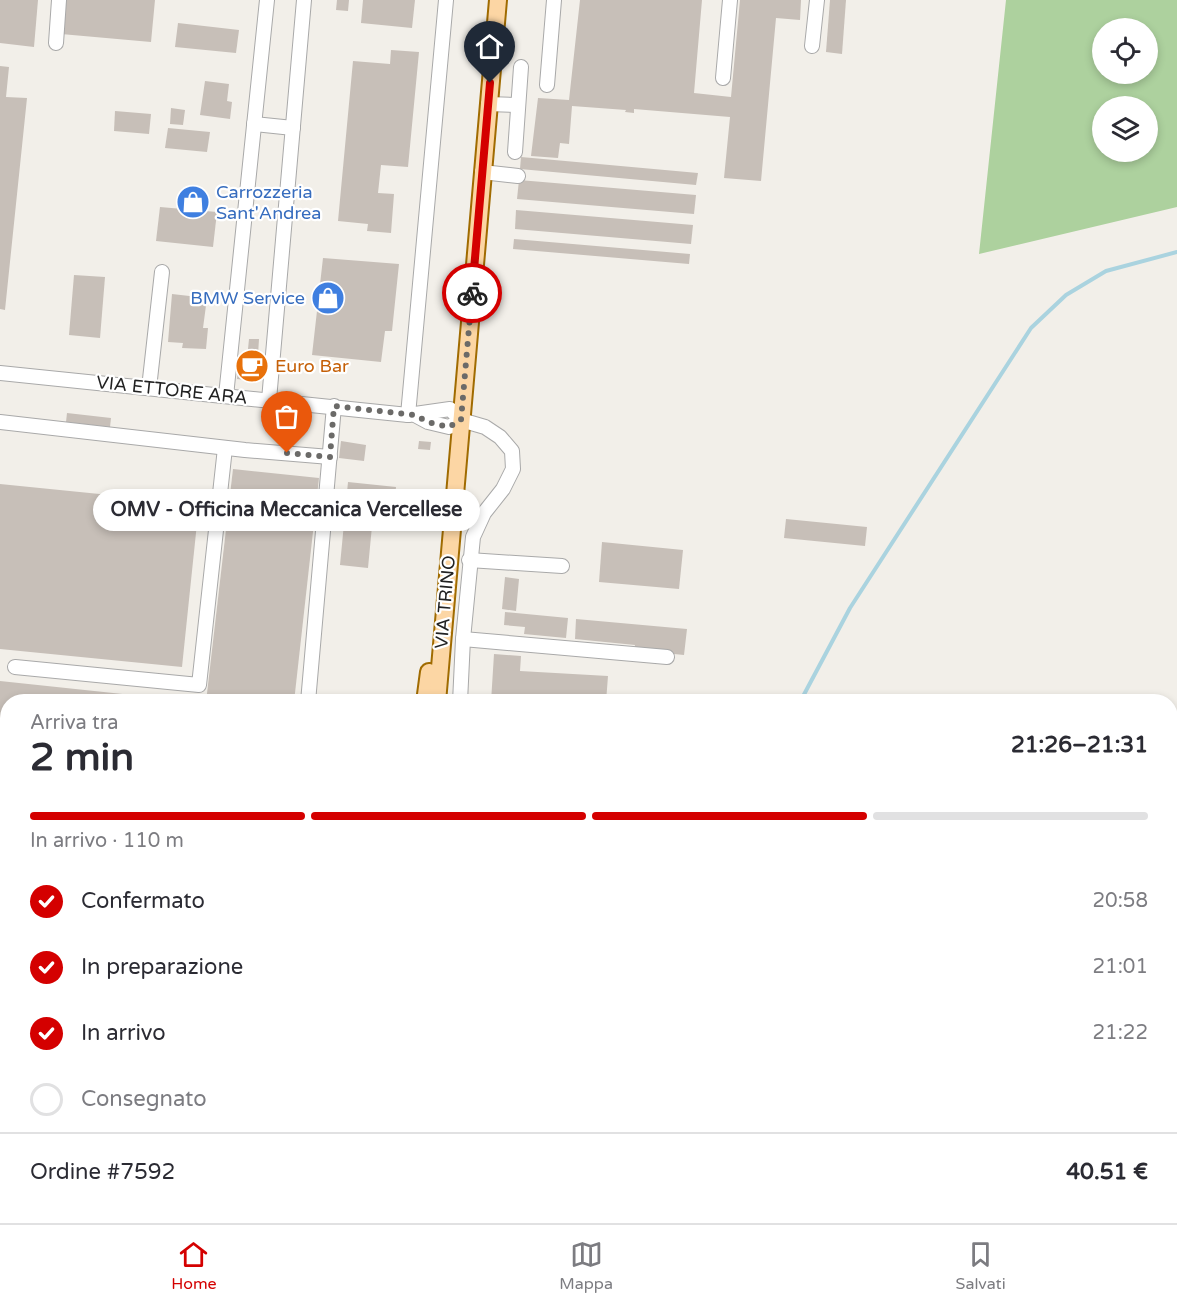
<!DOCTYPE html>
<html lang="it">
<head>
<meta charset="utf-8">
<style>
  body { margin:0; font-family:"Varela Round",sans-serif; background:#f7f7f7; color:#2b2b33; height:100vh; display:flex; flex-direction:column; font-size:22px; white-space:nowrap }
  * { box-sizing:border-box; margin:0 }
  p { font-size:20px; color:#7c7c81 }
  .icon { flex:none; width:33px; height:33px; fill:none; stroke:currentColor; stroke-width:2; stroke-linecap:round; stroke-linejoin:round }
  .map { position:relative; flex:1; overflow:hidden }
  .sheet { position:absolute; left:0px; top:694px; width:1178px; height:530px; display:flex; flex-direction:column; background:#fff; border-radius:24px 24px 0 0; box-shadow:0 3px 9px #0003 }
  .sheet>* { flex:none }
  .controls { position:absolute; left:1092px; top:18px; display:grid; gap:12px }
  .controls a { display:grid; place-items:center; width:66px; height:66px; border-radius:50%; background:#fff; box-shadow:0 3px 9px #0003; font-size:30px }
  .pin { position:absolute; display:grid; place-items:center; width:51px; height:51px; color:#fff; margin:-62px -26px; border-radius:50% 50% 50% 0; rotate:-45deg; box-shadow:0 0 6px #0007 }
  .pin .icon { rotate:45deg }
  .courier { position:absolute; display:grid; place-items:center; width:60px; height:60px; margin:-30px; border:4px solid #d40000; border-radius:50%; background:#fff; color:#222; box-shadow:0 2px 8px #0007 }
  .bubble { position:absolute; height:42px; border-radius:21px; background:#fff; box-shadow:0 3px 9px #0003; font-size:20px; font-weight:800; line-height:42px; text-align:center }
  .headline em { font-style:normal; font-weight:800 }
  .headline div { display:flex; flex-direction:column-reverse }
  .headline { display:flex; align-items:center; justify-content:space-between; height:102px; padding:0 30px }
  h1 { font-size:39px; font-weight:800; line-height:45px }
  .bar { display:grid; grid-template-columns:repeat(4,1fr); gap:9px 6px; align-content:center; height:72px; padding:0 30px }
  .bar i { height:8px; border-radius:4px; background:#e1e1e2 }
  .bar .on { background:#d40000 }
  .bar p { grid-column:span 4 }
  .line { display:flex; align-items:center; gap:15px; padding:0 30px; border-top:2px solid #e1e1e2 }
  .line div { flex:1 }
  ol { padding:0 30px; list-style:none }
  li { display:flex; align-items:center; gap:18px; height:66px }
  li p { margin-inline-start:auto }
  li .icon { padding:6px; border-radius:50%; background:#d40000; color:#fff; stroke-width:4 }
  li:last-child { color:#7c7c81 }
  li i { width:33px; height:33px; border:3px solid #e1e1e2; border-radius:50% }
  .tabs { display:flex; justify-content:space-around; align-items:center; height:84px; border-top:2px solid #e1e1e2; background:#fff; font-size:16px; color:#7c7c81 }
  .tabs a { display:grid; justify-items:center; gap:3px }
  .tabs .on { color:#d40000 }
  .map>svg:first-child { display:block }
</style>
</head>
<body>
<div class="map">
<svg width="1177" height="1223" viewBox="0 0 1177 1223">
  <rect width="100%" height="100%" fill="#f2efe9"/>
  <path fill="#cdebb0" d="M601 1217H685L682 1223H600Z"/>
  <g fill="#add19e" fill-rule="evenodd">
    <path d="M1006 0H1177V207L979 254ZM1102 28H1148V74H1102ZM1102 106H1148V152H1102Z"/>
    <path d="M0 924 7 925V1045L0 1044Z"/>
  </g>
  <path fill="#aad3df" d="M1177 921V940L1170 946V926Z"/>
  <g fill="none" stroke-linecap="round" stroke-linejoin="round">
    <path stroke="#aad3df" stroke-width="4" d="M800 702 850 608 1031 328 1066 295 1106 271 1177 252"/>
  </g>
  <g fill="#c7bfb8">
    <path d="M0 0H38L34 47 0 43Z"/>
    <path d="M64 0H155L151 42 61 34Z"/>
    <path d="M337 0H349L348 11 336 10Z"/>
    <path d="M363 0H415L412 28 361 23Z"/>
    <path d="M580 0H702L694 93 731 97 740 0H801L800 20 776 18 761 181 724 178 730 117 634 109V113L625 112 626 110 572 106 569 144 560 143 558 158 531 156 538 98 569 100Z"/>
    <path d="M830 0H846L842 54 826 52Z"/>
    <path d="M178 23 239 30 236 53 175 47Z"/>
    <path d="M391 50 419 52 408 167 381 165 378 193 394 194 391 233 367 231 368 224 338 221 353 61 390 64Z"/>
    <path d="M0 66 9 67 6 97 27 98 5 310 0 309Z"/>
    <path d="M205 81 229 84 227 101 232 102 230 119 200 115Z"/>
    <path d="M171 108 185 110 183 125 170 124Z"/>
    <path d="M115 111 151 114 149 134 114 131Z"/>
    <path d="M168 128 210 132 207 152 165 148Z"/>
    <path d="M521 157 698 173 696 185 520 169Z"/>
    <path d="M519 180 696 195 694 214 517 199Z"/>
    <path d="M160 207 217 212 213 247 156 241Z"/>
    <path d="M516 210 693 225 691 244 515 229Z"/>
    <path d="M514 239 690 254 689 264 513 249Z"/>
    <path d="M323 258 399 264 392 331H385L381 362 312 355Z"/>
    <path d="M74 275 105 277 100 338 69 335Z"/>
    <path d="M172 294 207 298 203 328H208L206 349 182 348 183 343 168 342Z"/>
    <path d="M249 339H259L257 371H247L246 380 237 379 239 359H247Z"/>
    <path d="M67 413 111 418 110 427 66 422Z"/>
    <path d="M341 441 366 445 364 461 339 458Z"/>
    <path d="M419 441 431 442 430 450 418 449Z"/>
    <path d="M233 469 319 478 294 702H206Z"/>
    <path d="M348 482 396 487 394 507 374 505 368 568 340 565Z"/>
    <path d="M0 484 199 504 182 667 0 649Z"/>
    <path d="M786 519 867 527 865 546 784 538Z"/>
    <path d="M602 542 683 550 679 589 599 582Z"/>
    <path d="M505 577 519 579 516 611 502 609Z"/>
    <path d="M505 612 568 618 566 638 524 634 525 627 504 625Z"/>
    <path d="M576 619 687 629 684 655 634 650 635 645 575 639Z"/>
    <path d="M494 654 521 656 520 671 608 676 606 702H491Z"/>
    <path d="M0 681 179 700 178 702H8V799L0 798Z"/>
    <path d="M864 1216H947L963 1223H862Z"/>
  </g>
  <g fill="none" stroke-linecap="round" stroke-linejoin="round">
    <defs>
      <g id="minor">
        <path d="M56 43 59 0"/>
        <path d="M812 46 817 0"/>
        <path d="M723 78 730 0"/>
        <path d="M547 85 554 0"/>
        <path d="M488 104 518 105"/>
        <path d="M254 124 293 128"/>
        <path d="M515 152 521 67"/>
        <path d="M482 172 518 176"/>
        <path d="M0 373 408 415 450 409 461 420 485 427 500 437 512 451 513 469 503 489 484 513 473 537 463 639 460 702"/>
        <path d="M149 388 162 272"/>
        <path d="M226 396 267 0"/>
        <path d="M269 400 304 0"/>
        <path d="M408 415 446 0"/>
        <path d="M415 415 428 422 449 427 461 420"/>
        <path d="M0 422 245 450 330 457"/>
        <path d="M469 560 562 566"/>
        <path d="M463 639 667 657"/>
        <path d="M15 667 199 685 225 448"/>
        <path d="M308 702 334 406"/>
        <path d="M0 815 8 816"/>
        <path d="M0 903 8 904"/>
        <path d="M689 1223 693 1216"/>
        <path d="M794 1223 797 1216"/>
      </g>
      <g id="major">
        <path d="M425 702 429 672"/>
        <path d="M437 702 498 0"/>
        <path d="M0 1060 8 1062"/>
        <path d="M391 1216 400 1223"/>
        <path d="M414 1216 427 1223"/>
        <path d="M441 1216 459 1223"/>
        <path d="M582 1216V1223"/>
        <path d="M201 1223 202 1216"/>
        <path d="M215 1223 218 1216"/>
        <path d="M522 1223 534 1216"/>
      </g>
    </defs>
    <use href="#minor" stroke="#a9a9a9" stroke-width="16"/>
    <use href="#major" stroke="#a06b00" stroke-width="20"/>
    <use href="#minor" stroke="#fff" stroke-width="14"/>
    <use href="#major" stroke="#fcd6a4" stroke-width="16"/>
  </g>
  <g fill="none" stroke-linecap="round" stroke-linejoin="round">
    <path stroke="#6b6a68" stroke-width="6" stroke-dasharray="0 10.8" d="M287 453 330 457 334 406 415 415 428 422 449 427 461 420 472 293"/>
    <path stroke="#d40000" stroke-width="8" d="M472 293 490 83"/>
  </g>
  <defs>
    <symbol id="shop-disc" viewBox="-11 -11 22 22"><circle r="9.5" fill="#3f7fe0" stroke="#fff"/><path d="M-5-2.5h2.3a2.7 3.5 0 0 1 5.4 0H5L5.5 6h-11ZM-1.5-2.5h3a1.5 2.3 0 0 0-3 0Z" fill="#fff"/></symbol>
    <symbol id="cafe-disc" viewBox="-11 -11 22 22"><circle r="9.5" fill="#e8710a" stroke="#fff"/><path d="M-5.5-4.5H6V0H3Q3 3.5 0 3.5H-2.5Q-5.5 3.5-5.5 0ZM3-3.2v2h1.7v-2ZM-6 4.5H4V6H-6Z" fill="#fff"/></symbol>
  </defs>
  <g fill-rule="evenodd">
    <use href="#shop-disc" x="174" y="183" width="38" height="38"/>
    <use href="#shop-disc" x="309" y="279" width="38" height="38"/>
    <use href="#cafe-disc" x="233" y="347" width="38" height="38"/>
  </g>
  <g text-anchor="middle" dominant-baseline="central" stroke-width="4.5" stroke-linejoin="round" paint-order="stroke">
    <g font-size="18" fill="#366cbe" stroke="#fff" text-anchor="start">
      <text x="216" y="192">Carrozzeria<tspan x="216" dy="21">Sant'Andrea</tspan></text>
      <text x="305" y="298" text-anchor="end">BMW Service</text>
    </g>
    <g font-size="18" fill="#c56008" stroke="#fff" text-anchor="start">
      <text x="275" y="366">Euro Bar</text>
    </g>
    <g font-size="18" fill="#222" stroke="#fff">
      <text transform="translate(172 390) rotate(6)">VIA ETTORE ARA</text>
      <text transform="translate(445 602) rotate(-85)">VIA TRINO</text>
    </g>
  </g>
</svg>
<div class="controls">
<a><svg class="icon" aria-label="locate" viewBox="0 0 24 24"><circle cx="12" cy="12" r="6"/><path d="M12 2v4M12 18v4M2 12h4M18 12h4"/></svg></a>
<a><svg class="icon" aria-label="layers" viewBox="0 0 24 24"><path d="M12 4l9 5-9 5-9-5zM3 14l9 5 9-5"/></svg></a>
</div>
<div class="pin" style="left:287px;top:453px;background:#ea580c"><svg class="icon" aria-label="bag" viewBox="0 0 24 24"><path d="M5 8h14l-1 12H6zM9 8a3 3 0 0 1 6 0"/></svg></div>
<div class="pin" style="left:490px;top:83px;background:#1f2937"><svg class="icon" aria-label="home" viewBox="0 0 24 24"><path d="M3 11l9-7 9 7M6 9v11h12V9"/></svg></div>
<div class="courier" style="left:472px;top:293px"><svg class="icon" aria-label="bike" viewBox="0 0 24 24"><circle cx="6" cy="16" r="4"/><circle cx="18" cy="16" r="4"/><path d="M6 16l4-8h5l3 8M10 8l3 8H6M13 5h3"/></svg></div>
<div class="bubble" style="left:93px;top:489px;width:387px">OMV - Officina Meccanica Vercellese</div>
<section class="sheet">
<div class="headline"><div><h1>2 min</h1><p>Arriva tra</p></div><em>21:26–21:31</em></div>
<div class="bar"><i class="on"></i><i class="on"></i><i class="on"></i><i></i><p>In arrivo · 110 m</p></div>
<ol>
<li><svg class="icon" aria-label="check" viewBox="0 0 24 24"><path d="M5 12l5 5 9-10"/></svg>Confermato<p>20:58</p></li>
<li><svg class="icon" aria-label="check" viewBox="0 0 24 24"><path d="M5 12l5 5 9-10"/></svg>In preparazione<p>21:01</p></li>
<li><svg class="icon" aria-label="check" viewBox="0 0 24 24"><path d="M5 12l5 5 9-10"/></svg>In arrivo<p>21:22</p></li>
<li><i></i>Consegnato</li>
</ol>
<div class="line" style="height:78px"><div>Ordine #7592</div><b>40.51 €</b></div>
</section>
</div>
<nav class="tabs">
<a class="on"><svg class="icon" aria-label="home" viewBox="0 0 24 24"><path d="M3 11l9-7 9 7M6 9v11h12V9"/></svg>Home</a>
<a><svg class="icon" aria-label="map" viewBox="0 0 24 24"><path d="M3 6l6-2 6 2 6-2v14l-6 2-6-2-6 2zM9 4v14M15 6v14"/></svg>Mappa</a>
<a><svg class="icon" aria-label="saved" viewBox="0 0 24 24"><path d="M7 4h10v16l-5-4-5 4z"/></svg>Salvati</a>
</nav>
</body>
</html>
